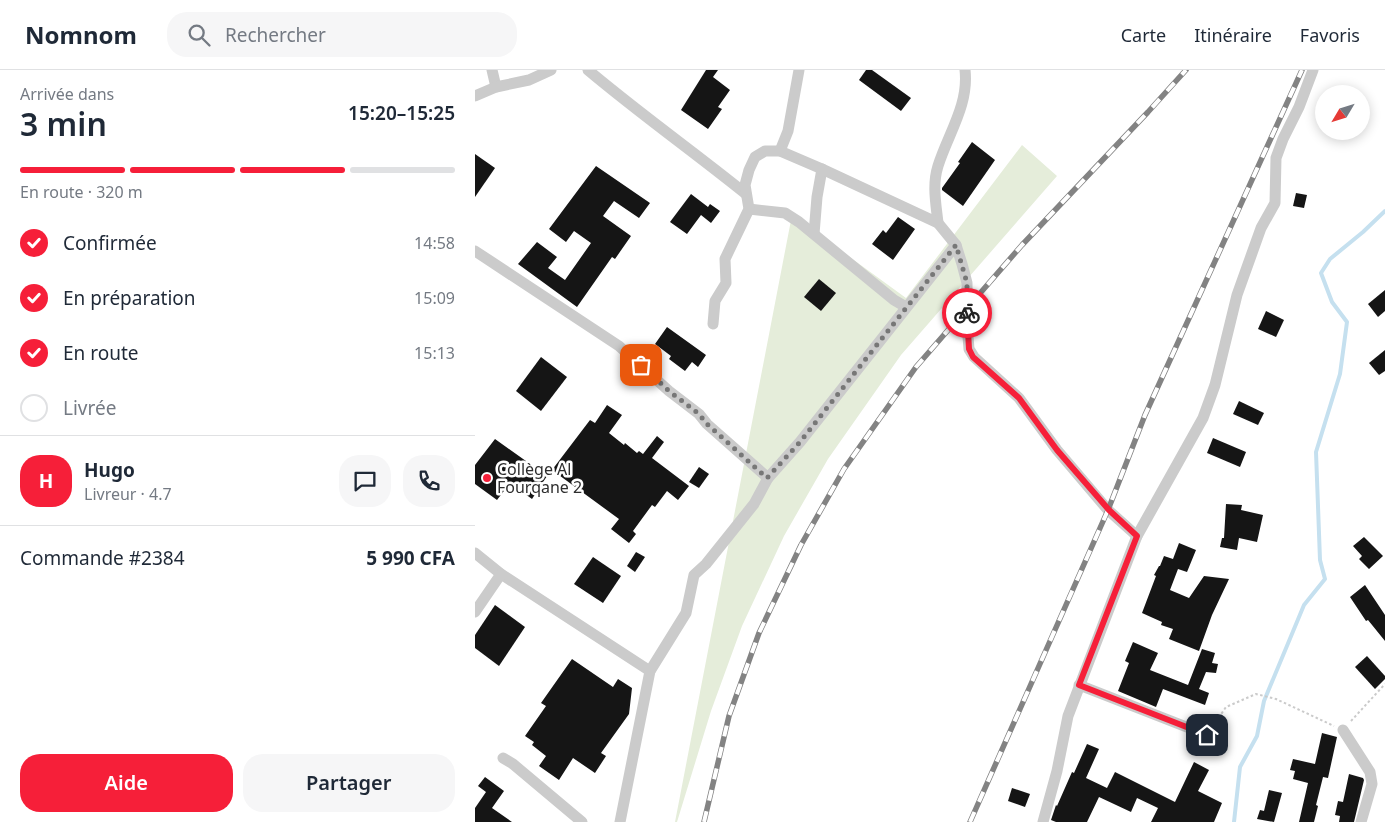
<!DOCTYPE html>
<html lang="fr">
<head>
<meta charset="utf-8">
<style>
  body { margin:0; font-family:"Noto Sans",sans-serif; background:#f6f6f7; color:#1f2937; height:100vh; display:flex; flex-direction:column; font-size:19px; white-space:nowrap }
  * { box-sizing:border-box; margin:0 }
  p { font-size:16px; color:#747a83 }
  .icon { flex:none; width:28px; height:28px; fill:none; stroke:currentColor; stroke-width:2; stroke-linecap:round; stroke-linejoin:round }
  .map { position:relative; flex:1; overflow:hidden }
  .side { display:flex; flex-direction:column; background:#fff; width:475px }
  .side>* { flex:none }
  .needle { width:32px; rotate:232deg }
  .tools { position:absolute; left:840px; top:15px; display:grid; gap:10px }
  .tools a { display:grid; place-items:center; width:55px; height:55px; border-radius:50%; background:#fff; box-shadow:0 2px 12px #0003; font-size:25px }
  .pin { position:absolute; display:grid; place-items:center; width:42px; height:42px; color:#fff; margin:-21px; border-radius:10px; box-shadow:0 2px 8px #0006 }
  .courier { position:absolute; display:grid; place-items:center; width:50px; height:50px; margin:-25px; border:4px solid #f61f39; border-radius:50%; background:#fff; color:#222; box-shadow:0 1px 6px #0007 }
  .head em { font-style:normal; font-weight:600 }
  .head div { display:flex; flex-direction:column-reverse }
  .head { display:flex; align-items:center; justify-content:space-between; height:85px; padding:0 20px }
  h1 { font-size:32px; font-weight:600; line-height:38px }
  .bar { display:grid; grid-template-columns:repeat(4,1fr); gap:8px 5px; align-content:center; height:60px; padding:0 20px }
  .bar i { height:6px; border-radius:4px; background:#e0e1e3 }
  .bar .current { background:#f61f39 }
  .bar p { grid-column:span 4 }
  .line { display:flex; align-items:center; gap:12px; padding:0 20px; border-top:1px solid #e0e1e3 }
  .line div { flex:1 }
  .round { display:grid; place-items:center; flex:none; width:52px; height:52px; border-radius:20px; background:#f6f6f7 }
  ol { padding:0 20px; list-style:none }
  li { display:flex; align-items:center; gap:15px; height:55px }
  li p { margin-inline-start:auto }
  li .icon { padding:5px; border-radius:50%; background:#f61f39; color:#fff; stroke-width:4 }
  li:last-child { color:#747a83 }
  li i { width:28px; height:28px; border:2px solid #e0e1e3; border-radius:50% }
  .button { display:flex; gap:10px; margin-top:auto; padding:10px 20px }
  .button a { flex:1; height:58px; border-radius:20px; background:#f61f39; color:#fff; font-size:20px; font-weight:600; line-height:58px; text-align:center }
  .button a+a { background:#f6f6f7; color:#1f2937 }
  header { display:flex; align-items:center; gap:30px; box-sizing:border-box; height:70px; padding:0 25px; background:#fff; border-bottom:1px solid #e0e1e3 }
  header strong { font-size:24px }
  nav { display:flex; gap:28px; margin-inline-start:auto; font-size:18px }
  .search { width:350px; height:45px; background:#f6f6f7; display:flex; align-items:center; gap:12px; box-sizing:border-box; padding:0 18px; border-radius:20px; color:#747a83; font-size:19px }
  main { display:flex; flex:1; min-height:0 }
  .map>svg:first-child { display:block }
</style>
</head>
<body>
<header>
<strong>Nomnom</strong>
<div class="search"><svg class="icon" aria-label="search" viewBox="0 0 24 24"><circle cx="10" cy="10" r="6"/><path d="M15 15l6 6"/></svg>Rechercher</div>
<nav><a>Carte</a><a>Itinéraire</a><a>Favoris</a></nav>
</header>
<main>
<section class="side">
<div class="head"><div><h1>3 min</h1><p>Arrivée dans</p></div><em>15:20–15:25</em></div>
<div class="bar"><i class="current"></i><i class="current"></i><i class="current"></i><i></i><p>En route · 320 m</p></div>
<ol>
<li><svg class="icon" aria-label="check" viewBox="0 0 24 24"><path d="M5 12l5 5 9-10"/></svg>Confirmée<p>14:58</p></li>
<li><svg class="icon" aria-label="check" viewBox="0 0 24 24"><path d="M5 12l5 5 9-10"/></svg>En préparation<p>15:09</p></li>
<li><svg class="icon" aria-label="check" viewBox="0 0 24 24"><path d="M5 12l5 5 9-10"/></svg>En route<p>15:13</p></li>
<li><i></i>Livrée</li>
</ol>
<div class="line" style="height:90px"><b class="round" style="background:#f61f39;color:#fff">H</b><div><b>Hugo</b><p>Livreur · 4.7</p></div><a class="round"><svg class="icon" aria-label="chat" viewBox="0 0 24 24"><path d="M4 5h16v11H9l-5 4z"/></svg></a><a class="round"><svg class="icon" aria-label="phone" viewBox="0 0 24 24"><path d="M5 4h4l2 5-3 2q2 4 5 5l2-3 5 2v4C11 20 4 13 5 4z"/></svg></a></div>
<div class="line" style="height:65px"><div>Commande #2384</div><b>5 990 CFA</b></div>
<div class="button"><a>Aide</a><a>Partager</a></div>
</section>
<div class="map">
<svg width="910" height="752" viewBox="0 0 910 752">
  <rect width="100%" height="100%" fill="#fff"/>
  <path fill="#e5edda" d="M547 75 582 106 426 285 353 389 309 466 267 556 236 641 202 752H200L317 145 431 228Z"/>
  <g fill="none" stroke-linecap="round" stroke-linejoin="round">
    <path stroke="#c5e0ef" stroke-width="4" d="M759 752 765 697 782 666 789 631 829 535 850 509 845 490 841 382 865 304 872 252 857 232 846 203 855 189 888 162 910 141"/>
  </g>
  <g fill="#151515">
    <path d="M231 0H243L238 7 255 20 243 37 247 39 233 59 206 40Z"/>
    <path d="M391 0H397L436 28 426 41 384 10Z"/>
    <path d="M497 72 520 90 488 136 467 120V118L485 93 483 92Z"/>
    <path d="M0 84 20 98 0 127Z"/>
    <path d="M121 96 175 133 164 148 139 131 128 146 156 166 140 189 137 187 102 237 43 194 62 172 82 187 73 198 90 210 116 173 99 161 91 172 74 159Z"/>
    <path d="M821 123 832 125 829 138 818 136Z"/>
    <path d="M216 124 233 137 235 134 245 141 236 153 226 145 212 164 195 152Z"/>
    <path d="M423 147 440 159 418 190 397 174 408 160 411 163Z"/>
    <path d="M344 209 361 223 346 241 329 227Z"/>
    <path d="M910 220V241L903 247 893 234Z"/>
    <path d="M791 241 809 250 801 267 783 259Z"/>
    <path d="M192 257 231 285 223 297 217 292 210 301 194 289 196 286 180 274Z"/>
    <path d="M910 280V301L904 305 894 293Z"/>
    <path d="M66 287 92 307 66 341 41 321Z"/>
    <path d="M764 331 789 343 783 355 758 344Z"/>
    <path d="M132 335 147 345 134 363 149 375 150 373 162 383 164 381 168 384 182 366 189 372 177 388 214 416 203 430 192 421 180 437 177 435 158 461 161 464 154 473 136 459 144 449 77 400 115 350 120 353Z"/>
    <path d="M738 368 771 382 765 397 732 383Z"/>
    <path d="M20 369 72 406 57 429 35 413 22 430 0 414V395Z"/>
    <path d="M224 397 234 404 224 418 214 412Z"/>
    <path d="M751 434 767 435 766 440 788 445 782 472 764 468 762 480 745 477 747 468H749Z"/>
    <path d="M889 467 908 486 894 499 884 489 887 486 878 476Z"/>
    <path d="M704 473 721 480 712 502 703 499 695 520 714 528 729 506 754 509 737 545 724 581 694 569 698 559 686 555 687 552 667 543 681 506 679 505 684 496H685L689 486 698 489Z"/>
    <path d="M161 482 170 487 160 502 152 496Z"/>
    <path d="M118 487 146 506 128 533 99 514Z"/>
    <path d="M890 515 910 545V571L893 550 891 551 875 527Z"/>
    <path d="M20 535 50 557 24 596 0 578V565Z"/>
    <path d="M658 572 683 583 675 600 713 615 727 579 740 583 737 593 743 594 741 603 731 602 724 619 734 623 730 635 688 619 681 637 643 621 654 593 650 591Z"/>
    <path d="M892 586 910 606V609L900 619 880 597Z"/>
    <path d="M97 589 138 617 143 609 157 618 154 644 126 683 131 686 120 703 98 688 84 710 64 696 71 686 57 675 59 672 50 666 71 636 66 633Z"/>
    <path d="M847 663 862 667 853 708 848 707 841 735 843 736 839 752H824L833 713 818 709 820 701 815 700 818 689 840 694Z"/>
    <path d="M612 674 624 679 611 708 632 718 640 702 700 732 719 692 734 700 723 721 747 733 739 752H676L683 738 662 728 656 742 624 727 612 752H581L576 750 581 735 582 736 597 702 599 703Z"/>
    <path d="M874 704 888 708 889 710 879 752H864L865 746 860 745 863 731 868 732Z"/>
    <path d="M10 707 29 721 17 738 37 752H0V738L11 722 3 716Z"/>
    <path d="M537 718 555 724 550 737 533 731Z"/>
    <path d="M794 720 807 723 799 752 782 749 785 740 789 741Z"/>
  </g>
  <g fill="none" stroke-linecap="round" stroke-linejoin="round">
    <g stroke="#cbcbcb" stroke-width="2" stroke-dasharray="2.5 2.5" stroke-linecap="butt">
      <path d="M876 651 910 614"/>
      <path d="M738 656 751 637 781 624 801 629 859 656"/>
    </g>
    <g stroke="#cbcbcb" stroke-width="11">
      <path d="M17 0 21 17"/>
      <path d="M113 0C164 43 219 82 271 124"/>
      <path d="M0 26 21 17 54 10 76 0"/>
      <path d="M305 81 313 61 324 0"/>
      <path d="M274 139 310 143 324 152 419 230 431 237"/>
      <path d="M463 153C461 134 457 115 463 96 473 64 494 35 490 0"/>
      <path d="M339 164 342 127 347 99"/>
      <path d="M0 181 144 276 194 321 224 344 232 354 293 408 279 434 231 494 219 505 211 543 175 601 145 752"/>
      <path d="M238 254 240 231 251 213 250 189 274 139 270 115 274 100 280 87 290 81H305L347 99 463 153 481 175 487 194 492 213V254L494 279 499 287 544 328 582 380 633 440 662 466"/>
      <path d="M293 408 325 372 481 175"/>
      <path d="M0 483 26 504 175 601"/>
      <path d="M0 542 26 504"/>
      <path d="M604 615 732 665"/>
      <path d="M868 660 895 702 897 714 886 752"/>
      <path d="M28 688 38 694 107 752"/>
      <path d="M568 752 582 701 593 646 662 466 728 348 740 315 762 225 786 158 800 133 801 88 808 69 824 37 838 0"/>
    </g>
    <defs>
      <g id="rail">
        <path d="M229 752 254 646 284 563 326 475 369 399 441 297 547 175 673 42 711 0"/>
        <path d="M495 752 633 440 670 345 827 0"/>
      </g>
    </defs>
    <use href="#rail" stroke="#838383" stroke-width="5.5"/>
    <use href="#rail" stroke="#fff" stroke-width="4" stroke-dasharray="11" stroke-linecap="butt"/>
  </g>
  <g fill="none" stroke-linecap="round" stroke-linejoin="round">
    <path stroke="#777" stroke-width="5" stroke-dasharray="0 9" d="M166 295 194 321 224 344 232 354 292 408 325 372 481 175 492 213V243"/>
    <path stroke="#f61f39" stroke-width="6" d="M492 243 494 279 498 287 544 328 582 380 634 440 662 466 604 615 732 665"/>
  </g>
  <circle fill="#f61f39" stroke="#fff" stroke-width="2" cx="12" cy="408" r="5"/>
  <g text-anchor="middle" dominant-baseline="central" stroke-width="5" stroke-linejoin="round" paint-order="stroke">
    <g font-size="16" fill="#2e2e2e" stroke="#fff" text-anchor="start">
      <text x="22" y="399">Collège Al<tspan x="22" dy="18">Fourqane 2</tspan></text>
    </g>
  </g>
</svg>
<div class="tools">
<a><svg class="needle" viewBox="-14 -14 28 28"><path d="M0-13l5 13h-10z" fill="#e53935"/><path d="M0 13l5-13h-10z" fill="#747a83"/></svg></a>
</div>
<div class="pin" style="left:166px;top:295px;background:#ea580c"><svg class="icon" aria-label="bag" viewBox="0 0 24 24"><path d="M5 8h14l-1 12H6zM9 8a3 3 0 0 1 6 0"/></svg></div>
<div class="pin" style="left:732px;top:665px;background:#1f2937"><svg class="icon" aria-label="home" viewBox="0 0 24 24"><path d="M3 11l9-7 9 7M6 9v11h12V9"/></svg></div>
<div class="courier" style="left:492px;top:243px"><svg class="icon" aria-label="bike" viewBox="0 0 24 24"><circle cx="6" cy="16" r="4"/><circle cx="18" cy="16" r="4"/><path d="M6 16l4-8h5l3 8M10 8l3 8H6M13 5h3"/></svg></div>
</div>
</main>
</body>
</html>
